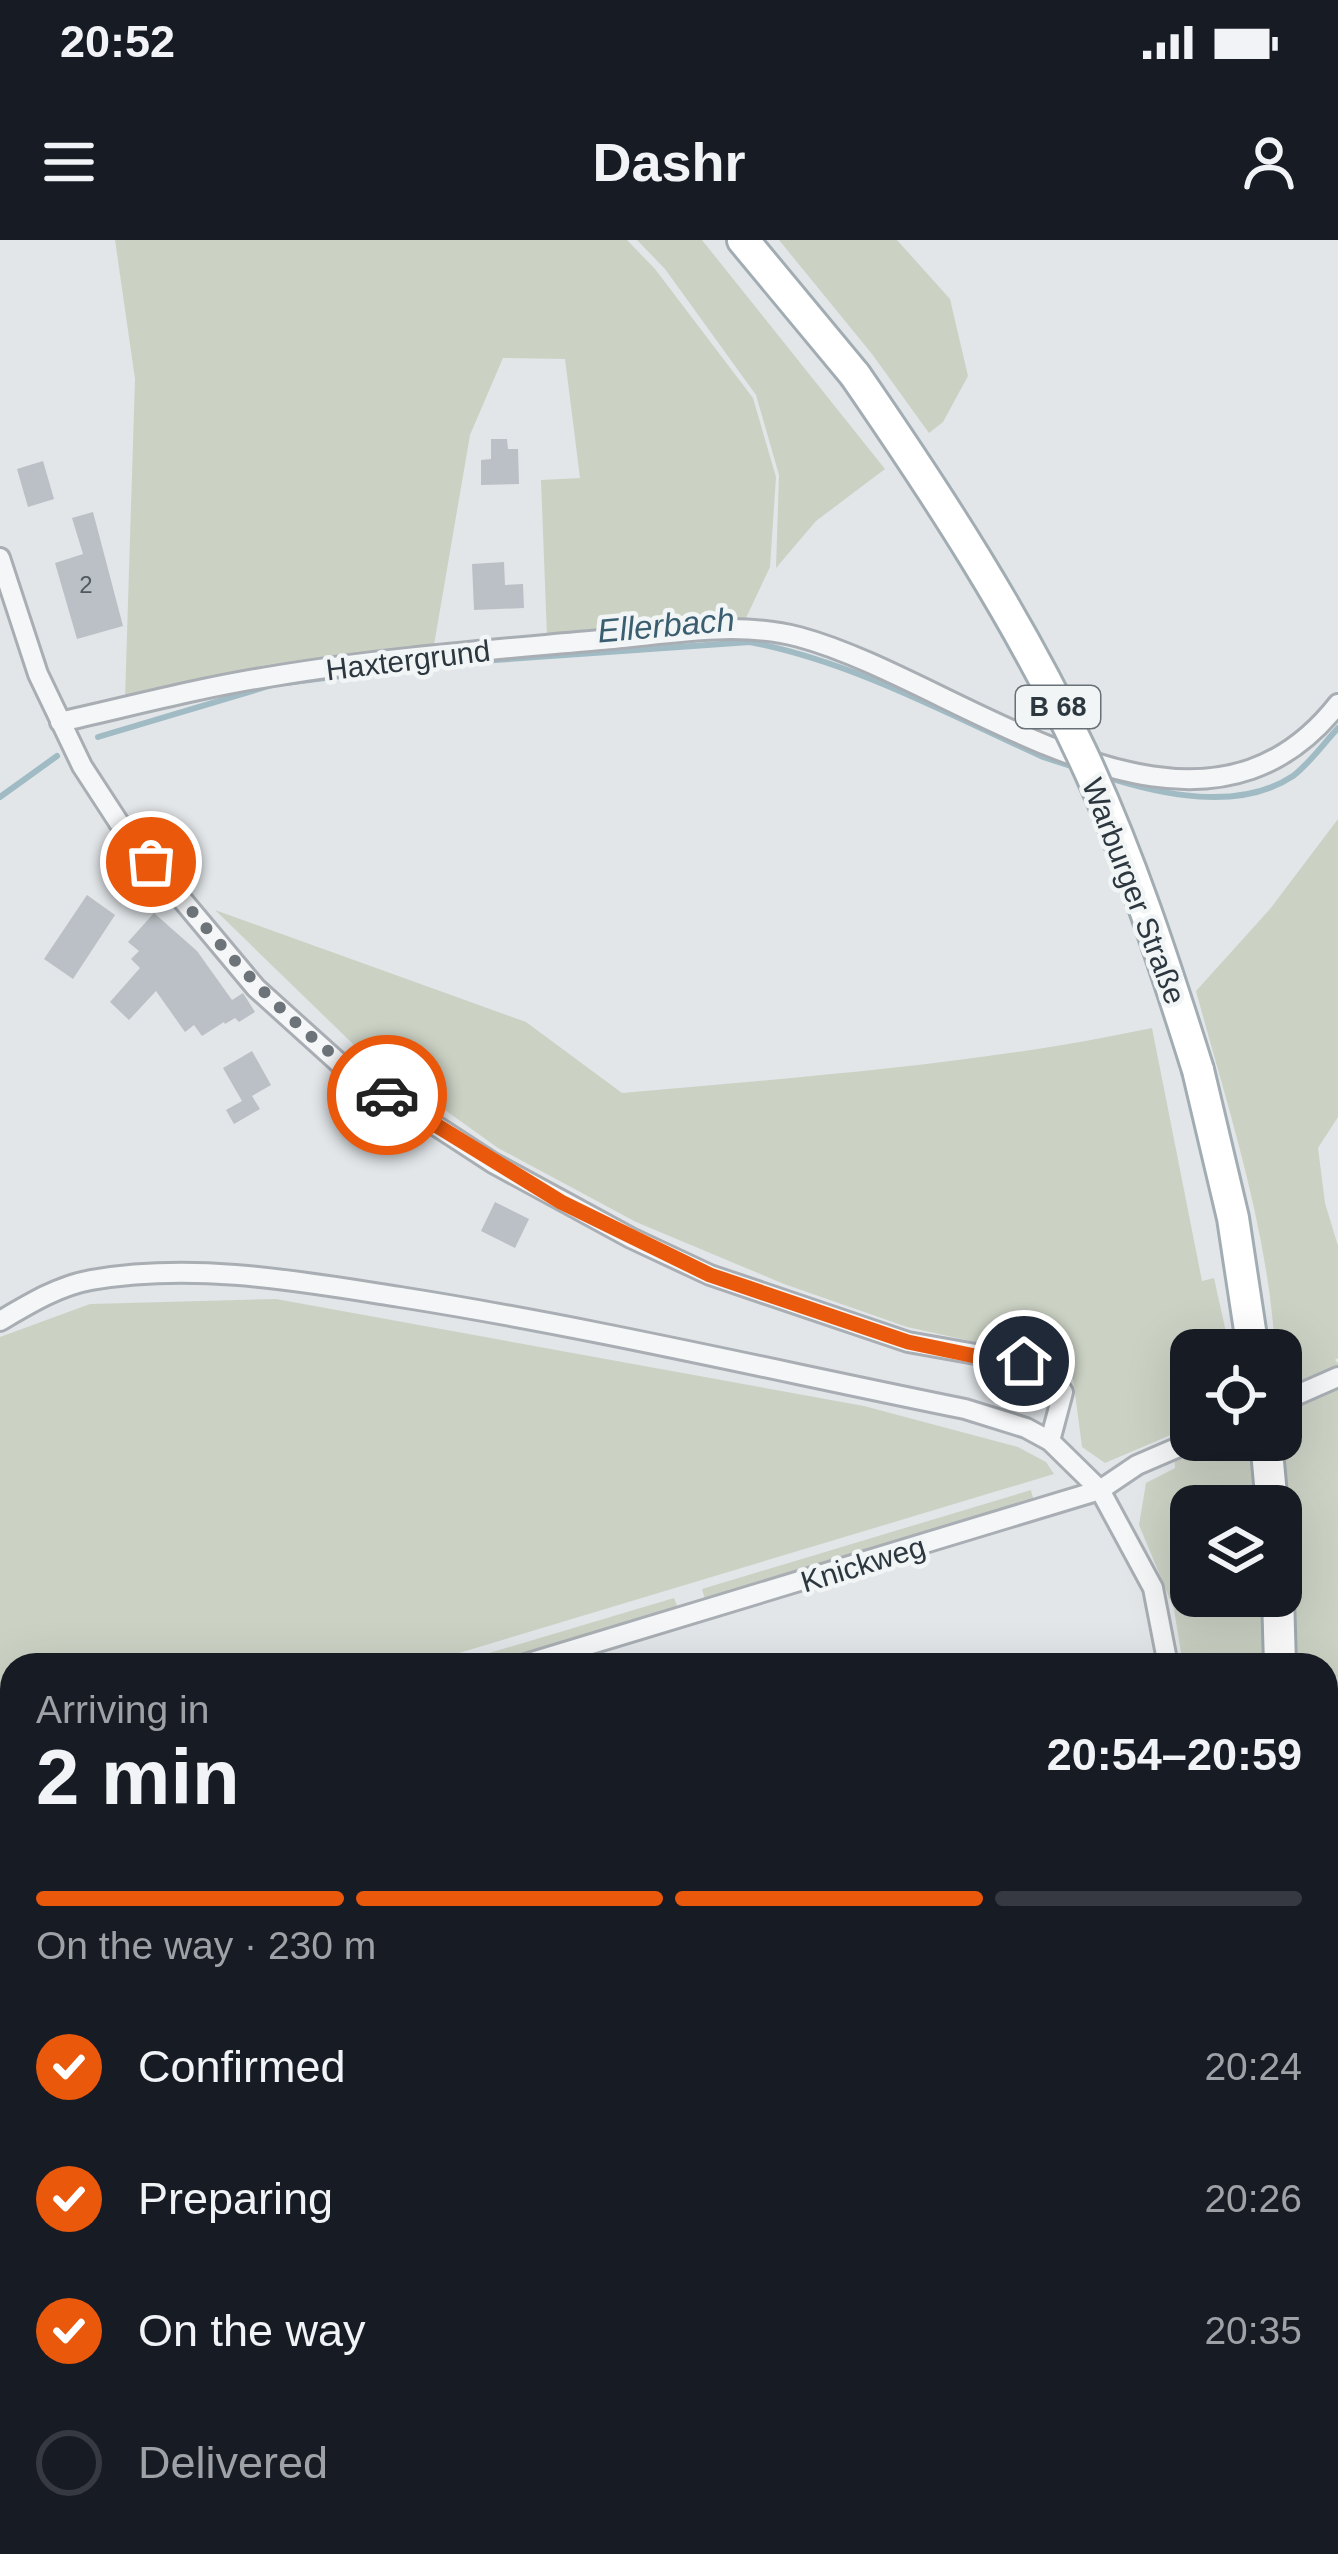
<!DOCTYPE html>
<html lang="en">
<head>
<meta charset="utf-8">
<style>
  body { margin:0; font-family:Helvetica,sans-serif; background:#20242c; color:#f1f3f6; height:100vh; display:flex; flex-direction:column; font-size:45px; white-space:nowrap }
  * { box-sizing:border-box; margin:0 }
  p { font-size:39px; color:#9ea1a6 }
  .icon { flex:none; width:66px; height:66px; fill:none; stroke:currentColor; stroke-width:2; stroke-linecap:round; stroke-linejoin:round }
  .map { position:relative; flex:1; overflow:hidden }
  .panel { position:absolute; left:0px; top:1413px; width:1338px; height:903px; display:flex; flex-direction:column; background:#171b24; border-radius:36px 36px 0 0; box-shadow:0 12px 48px #0002 }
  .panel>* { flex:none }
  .controls { position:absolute; left:1170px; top:1089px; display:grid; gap:24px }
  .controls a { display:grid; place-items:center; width:132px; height:132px; border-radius:24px; background:#171b24; box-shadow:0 12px 48px #0002; font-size:60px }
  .pin { position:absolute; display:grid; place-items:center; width:102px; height:102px; color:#fff; margin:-51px; border:6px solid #fff; border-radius:50%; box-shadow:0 3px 12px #0007 }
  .courier { position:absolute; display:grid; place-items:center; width:120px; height:120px; margin:-60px; border:9px solid #ea580c; border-radius:50%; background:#fff; color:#222; box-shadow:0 3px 15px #0007 }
  .headline em { font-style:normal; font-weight:800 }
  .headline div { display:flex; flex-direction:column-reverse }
  .headline { display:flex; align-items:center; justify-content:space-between; height:204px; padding:0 36px }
  h1 { font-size:78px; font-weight:800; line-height:90px }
  .bar { display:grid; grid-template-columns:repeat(4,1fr); gap:18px 12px; align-content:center; height:144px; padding:0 36px }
  .bar i { height:15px; border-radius:9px; background:#363941 }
  .bar .selected { background:#ea580c }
  .bar p { grid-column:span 4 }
  ol { padding:0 36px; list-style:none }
  li { display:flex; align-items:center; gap:36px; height:132px }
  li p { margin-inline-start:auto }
  li .icon { padding:12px; border-radius:50%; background:#ea580c; color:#fff; stroke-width:4 }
  li:last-child { color:#9ea1a6 }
  li i { width:66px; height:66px; border:6px solid #363941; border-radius:50% }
  .status { display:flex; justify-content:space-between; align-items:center; height:84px; padding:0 60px; background:#171b24; direction:ltr }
  .status svg { height:33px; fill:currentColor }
  header { display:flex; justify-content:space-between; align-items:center; height:156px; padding:0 36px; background:#171b24; font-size:54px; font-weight:800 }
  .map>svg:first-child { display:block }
</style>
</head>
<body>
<div class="status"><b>20:52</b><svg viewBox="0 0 49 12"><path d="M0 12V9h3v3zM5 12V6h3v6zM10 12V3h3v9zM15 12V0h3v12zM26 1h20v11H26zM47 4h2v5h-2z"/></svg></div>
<header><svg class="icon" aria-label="menu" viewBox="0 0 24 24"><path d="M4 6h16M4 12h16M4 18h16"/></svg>Dashr<svg class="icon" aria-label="person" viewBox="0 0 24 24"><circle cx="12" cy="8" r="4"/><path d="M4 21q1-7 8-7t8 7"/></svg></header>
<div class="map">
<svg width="1338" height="2314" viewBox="0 0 1338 2314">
  <rect width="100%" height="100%" fill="#e2e6e9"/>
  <g fill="#cbd2c4">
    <path d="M115 0H627L655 29 753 158 776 237 770 327 746 378 547 396 541 240 580 238 565 119 503 118 470 195 434 405 270 427 125 458 135 139Z"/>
    <path d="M637 0H702L885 229 816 281 776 328 779 235 756 155 665 29Z"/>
    <path d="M779 0H897L950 59 968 136 943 182 929 193 872 114Z"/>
    <path d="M1338 579V877L1318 908 1325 963 1338 1006V1118L1335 1120 1338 1123V2314H1318V2304H1326V1425H1291L1281 1200V1110H1275C1268 988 1228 869 1196 751L1270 669Z"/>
    <path d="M215 670 526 782 622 853C800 837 977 825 1152 788L1202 1041 1214 1038 1230 1110H1191V1200H1250L1259 1266H1191V1356H1266V1425H1183L1174 1369 1139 1285 1146 1243 1175 1228 1173 1194 1105 1223 1082 1207 1073 1138 1047 1118 907 1087 784 1044 636 982 498 908 354 805Z"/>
    <path d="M276 1059 864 1166 1018 1207 1046 1222 1054 1234 419 1425H12V1547L0 1551V1097L90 1064Z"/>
    <path d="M1031 1250 1034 1262 706 1363 702 1349Z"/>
    <path d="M674 1358 679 1371 498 1425H449Z"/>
  </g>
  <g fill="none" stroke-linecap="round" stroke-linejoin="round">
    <g stroke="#a1bbc5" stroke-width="6">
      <path d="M285 443 437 424 750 402C853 422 948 474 1043 517L1074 527"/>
      <path d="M98 497 272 445"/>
      <path d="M1103 536C1161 555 1239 572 1293 536 1309 524 1324 503 1338 488"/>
      <path d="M0 557 57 516"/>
    </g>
  </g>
  <g fill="#bac0c5">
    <path d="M491 199H507L508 209H518L519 244 481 245V220L491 219Z"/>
    <path d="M43 221 54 259 28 267 17 229Z"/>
    <path d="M93 272 123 386 77 399 55 323 83 314 72 278Z"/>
    <path d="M504 322 505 345 523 344 524 368 474 370 472 324Z"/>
    <path d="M87 655 115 675 73 739 44 719Z"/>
    <path d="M154 673 197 711 232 760 243 753 255 772 239 782 235 778 225 784 224 782 202 796 194 785 185 792 156 751 129 780 110 762 140 728 131 719 139 711 128 702Z"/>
    <path d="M252 811 271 845 252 856 260 869 234 884 226 870 242 861 223 828Z"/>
    <path d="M495 962 529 979 515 1008 481 991Z"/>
  </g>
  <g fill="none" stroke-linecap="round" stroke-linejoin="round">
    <defs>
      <g id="street">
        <path d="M0 318 38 434 82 526 123 589 256 748 338 822 493 923 631 998 710 1035 908 1102 1043 1126 1063 1152 1050 1201"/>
        <path d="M60 482C131 466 202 447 274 436 382 418 491 410 600 400 665 395 735 380 799 397 960 440 1193 649 1338 464"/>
        <path d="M0 1081C29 1064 58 1046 91 1040 195 1022 298 1041 400 1057 590 1087 777 1131 965 1169L1026 1188 1050 1201 1100 1250 1153 1348 1168 1425"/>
        <path d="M1281 1162 1338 1137"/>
        <path d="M522 1425 1100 1250 1137 1225 1195 1200"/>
        <path d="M1228 2304 1229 2314"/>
      </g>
      <g id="primary">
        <path d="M743 0 855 135"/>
        <path d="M1198 830 1233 978 1253 1110"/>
        <path d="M1266 1200 1272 1266"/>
        <path d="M1278 1356 1280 1425"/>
        <path d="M1298 2304 1299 2314"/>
      </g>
    </defs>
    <use href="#street" stroke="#a8aeb3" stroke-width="24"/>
    <use href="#primary" stroke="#a2adb3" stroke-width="36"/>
    <use href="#street" stroke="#f4f6f7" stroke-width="18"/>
    <use href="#primary" stroke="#fff" stroke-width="30"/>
    <defs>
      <path id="primary-bridge" d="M855 135C939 257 1018 378 1081 512 1129 614 1164 722 1198 830"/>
    </defs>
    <use href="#primary-bridge" stroke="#a2adb3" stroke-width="36" stroke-linecap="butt"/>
    <use href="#primary-bridge" stroke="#fff" stroke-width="30"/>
  </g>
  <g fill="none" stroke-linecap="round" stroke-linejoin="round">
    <path stroke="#6c747a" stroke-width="12" stroke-dasharray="0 21.6" d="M151 622C228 715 286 786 387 855"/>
    <path stroke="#ea580c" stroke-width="15" d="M387 855 561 962 710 1035 908 1102 975 1116 1024 1121"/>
  </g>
  <g text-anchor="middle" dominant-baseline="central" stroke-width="9" stroke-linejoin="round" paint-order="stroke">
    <g font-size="24" fill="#505960">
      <text x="86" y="344">2</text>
    </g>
    <rect fill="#f1f5f6" stroke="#677076" stroke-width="3" x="1016" y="446" width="84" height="42" rx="9"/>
    <g font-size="27" font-weight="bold" fill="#2c373f">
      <text x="1058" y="467">B 68</text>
    </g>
    <g font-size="30" fill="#2c373f" stroke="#f1f5f6">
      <text transform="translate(408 420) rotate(-7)">Haxtergrund</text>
      <text transform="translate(1134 651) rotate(69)">Warburger Straße</text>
      <text transform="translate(863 1324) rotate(-17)">Knickweg</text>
    </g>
    <g font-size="33" font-style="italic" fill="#3a5e6f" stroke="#f1f5f6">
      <text transform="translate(666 385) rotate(-5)">Ellerbach</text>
    </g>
  </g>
</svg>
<div class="controls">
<a><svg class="icon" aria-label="locate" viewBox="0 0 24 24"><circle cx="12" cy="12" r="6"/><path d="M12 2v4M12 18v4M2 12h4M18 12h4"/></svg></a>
<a><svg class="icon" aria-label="layers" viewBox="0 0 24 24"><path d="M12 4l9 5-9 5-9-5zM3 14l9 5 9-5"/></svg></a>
</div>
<div class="pin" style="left:151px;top:622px;background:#ea580c"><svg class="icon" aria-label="bag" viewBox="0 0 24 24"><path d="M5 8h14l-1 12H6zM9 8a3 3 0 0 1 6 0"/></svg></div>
<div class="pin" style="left:1024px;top:1121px;background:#1f2937"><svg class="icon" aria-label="home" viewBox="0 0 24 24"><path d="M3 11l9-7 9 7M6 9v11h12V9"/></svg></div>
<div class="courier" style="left:387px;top:855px"><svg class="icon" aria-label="car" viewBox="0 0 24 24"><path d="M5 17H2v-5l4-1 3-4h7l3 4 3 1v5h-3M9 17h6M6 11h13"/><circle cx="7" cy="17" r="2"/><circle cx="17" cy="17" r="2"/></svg></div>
<section class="panel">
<div class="headline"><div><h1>2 min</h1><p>Arriving in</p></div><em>20:54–20:59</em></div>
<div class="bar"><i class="selected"></i><i class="selected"></i><i class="selected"></i><i></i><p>On the way · 230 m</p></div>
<ol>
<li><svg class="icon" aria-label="check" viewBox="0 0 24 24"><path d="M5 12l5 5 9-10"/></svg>Confirmed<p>20:24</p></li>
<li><svg class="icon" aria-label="check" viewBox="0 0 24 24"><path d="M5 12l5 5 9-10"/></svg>Preparing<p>20:26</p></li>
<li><svg class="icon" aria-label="check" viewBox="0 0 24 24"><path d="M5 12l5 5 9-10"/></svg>On the way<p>20:35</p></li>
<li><i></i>Delivered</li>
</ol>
</section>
</div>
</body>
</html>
